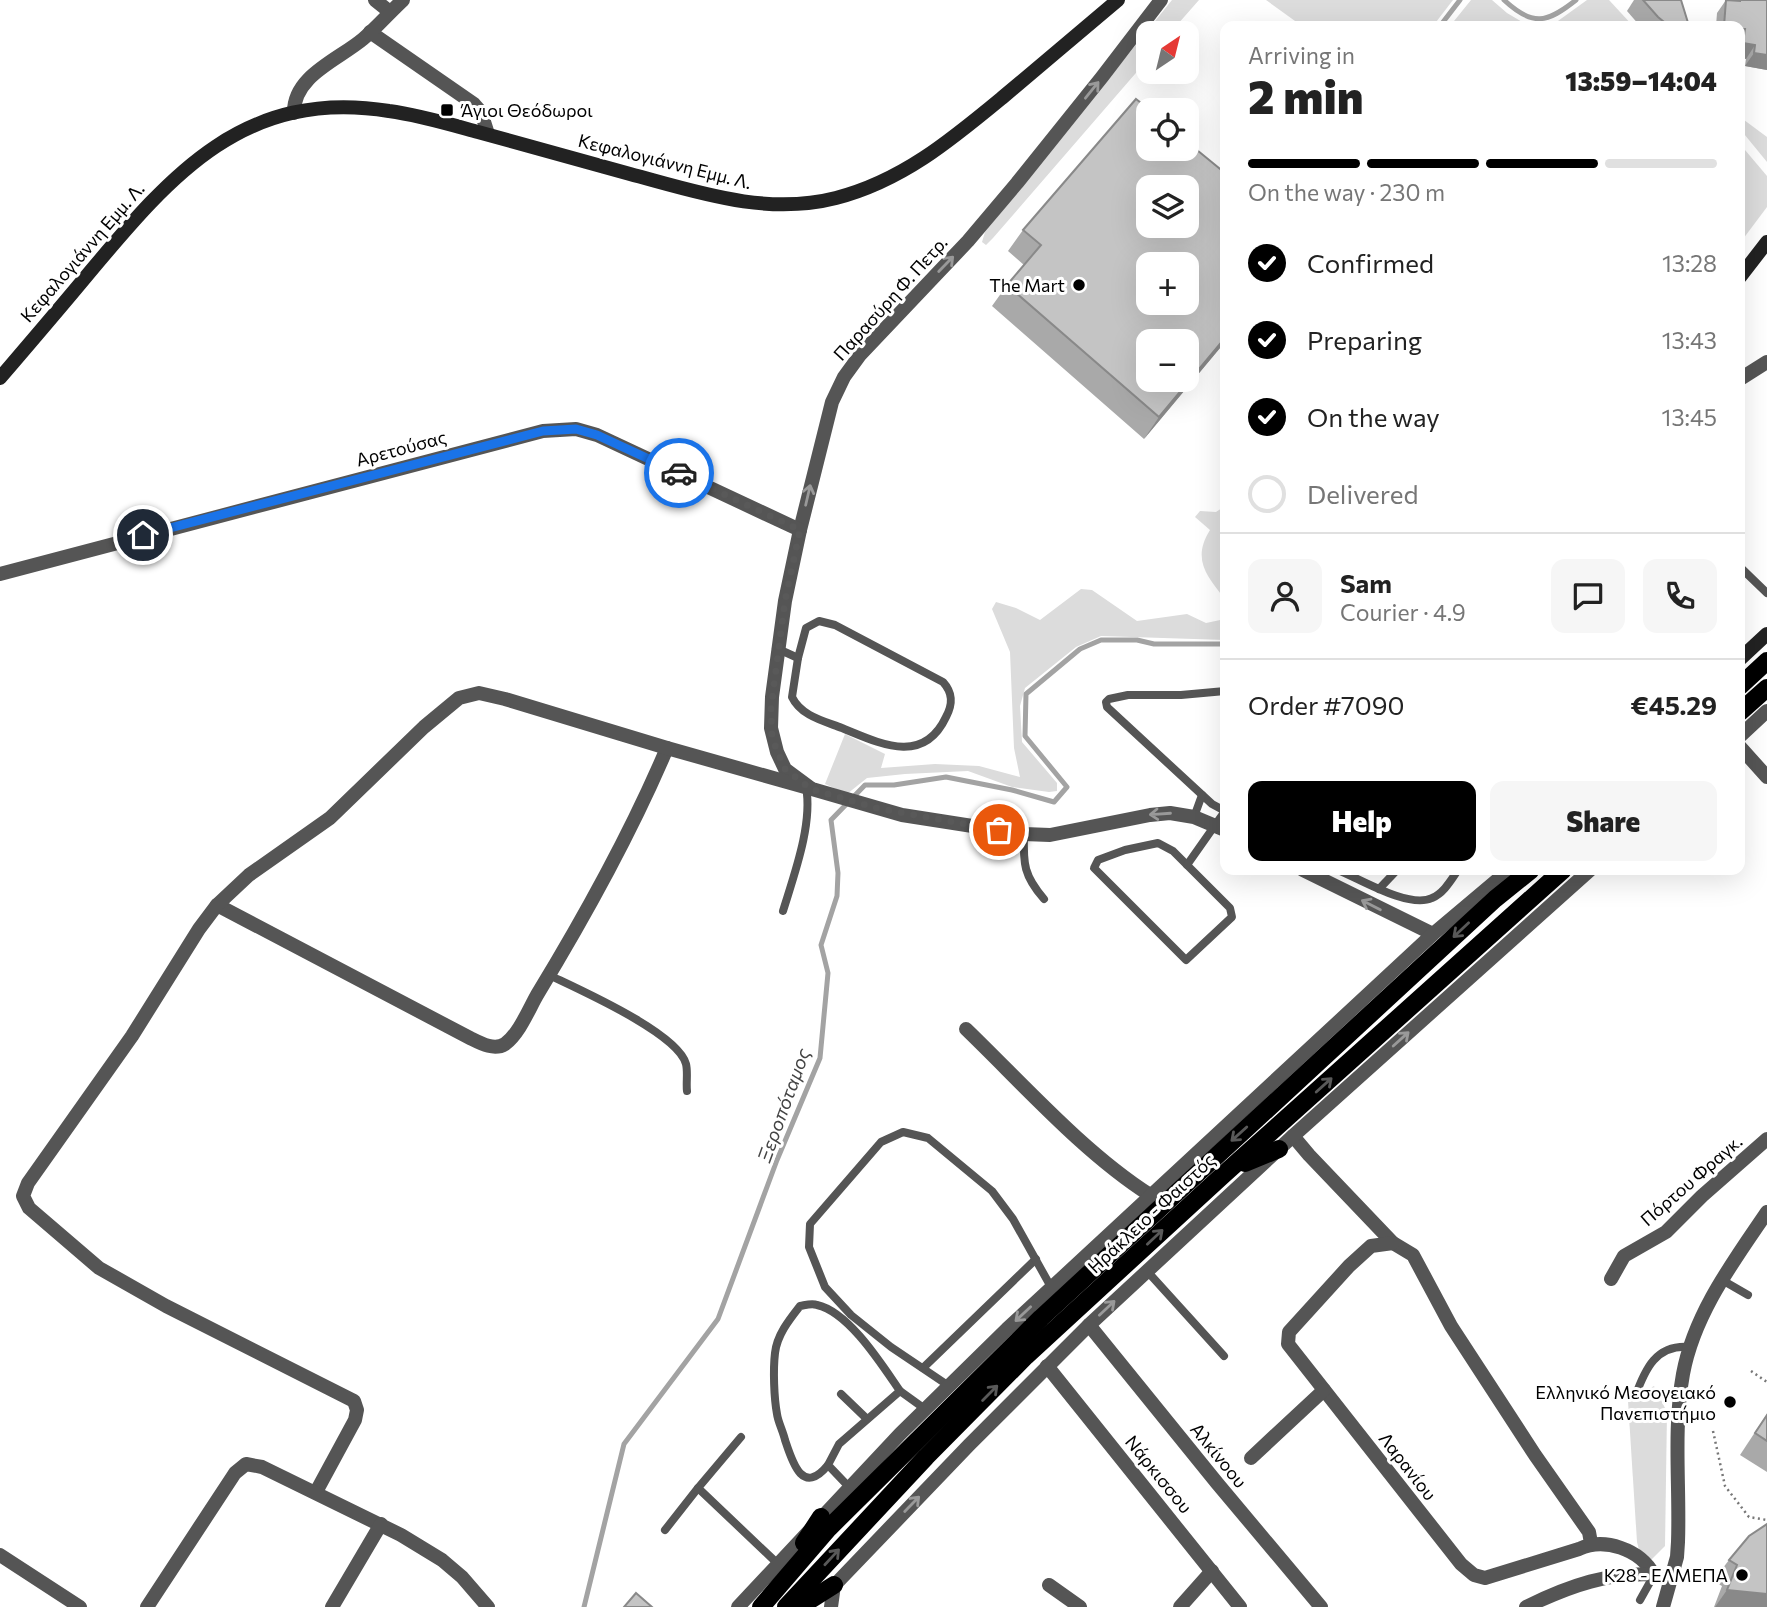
<!DOCTYPE html>
<html lang="en">
<head>
<meta charset="utf-8">
<style>
  body { margin:0; font-family:Commissioner,sans-serif; background:#f6f6f6; color:#222; height:100vh; display:flex; flex-direction:column; font-size:26px; white-space:nowrap }
  * { box-sizing:border-box; margin:0 }
  p { font-size:23px; color:#767676 }
  .icon { flex:none; width:38px; height:38px; fill:none; stroke:currentColor; stroke-width:2; stroke-linecap:round; stroke-linejoin:round }
  .map { position:relative; flex:1; overflow:hidden }
  .details { position:absolute; left:1220px; top:21px; width:525px; height:854px; display:flex; flex-direction:column; background:#fff; border-radius:14px; box-shadow:0 7px 28px #0002 }
  .details>* { flex:none }
  .needle { width:46px; rotate:35deg }
  .tools { position:absolute; left:1136px; top:21px; display:grid; gap:14px }
  .tools a { display:grid; place-items:center; width:63px; height:63px; border-radius:14px; background:#fff; box-shadow:0 7px 28px #0002; font-size:35px }
  .pin { position:absolute; display:grid; place-items:center; width:60px; height:60px; color:#fff; margin:-30px; border:4px solid #fff; border-radius:50%; box-shadow:0 2px 7px #0007 }
  .courier { position:absolute; display:grid; place-items:center; width:70px; height:70px; margin:-35px; border:5px solid #1a73e8; border-radius:50%; background:#fff; color:#222; box-shadow:0 2px 9px #0007 }
  .overview em { font-style:normal; font-weight:800 }
  .overview div { display:flex; flex-direction:column-reverse }
  .overview { display:flex; align-items:center; justify-content:space-between; height:119px; padding:0 28px }
  h1 { font-size:46px; font-weight:800; line-height:52px }
  .bar { display:grid; grid-template-columns:repeat(4,1fr); gap:10px 7px; align-content:center; height:84px; padding:0 28px }
  .bar i { height:9px; border-radius:5px; background:#e0e0e0 }
  .bar .selected { background:#000 }
  .bar p { grid-column:span 4 }
  .line { display:flex; align-items:center; gap:18px; padding:0 28px; border-top:2px solid #e0e0e0 }
  .line div { flex:1 }
  .round { display:grid; place-items:center; flex:none; width:74px; height:74px; border-radius:14px; background:#f6f6f6 }
  ol { padding:0 28px; list-style:none }
  li { display:flex; align-items:center; gap:21px; height:77px }
  li p { margin-inline-start:auto }
  li .icon { padding:7px; border-radius:50%; background:#000; color:#fff; stroke-width:4 }
  li:last-child { color:#767676 }
  li i { width:38px; height:38px; border:4px solid #e0e0e0; border-radius:50% }
  .primary-button { display:flex; gap:14px; margin-top:auto; padding:14px 28px }
  .primary-button a { flex:1; height:80px; border-radius:14px; background:#000; color:#fff; font-size:28px; font-weight:800; line-height:80px; text-align:center }
  .primary-button a+a { background:#f6f6f6; color:#222 }
  .map>svg:first-child { display:block }
</style>
</head>
<body>
<div class="map">
<svg width="1767" height="1607" viewBox="0 0 1767 1607">
  <rect width="100%" height="100%" fill="#fff"/>
  <g fill="#dcdcdc">
    <path d="M1172 0H1199L1170 33H1148V59L993 238 986 245 982 242 985 232Z"/>
    <path d="M1266 0H1453L1433 26H1302Z"/>
    <path d="M1471 0H1492L1507 13 1529 26H1450Z"/>
    <path d="M1587 0H1609L1633 26H1551Z"/>
    <path d="M1740 117 1767 137V162L1740 129Z"/>
    <path d="M1740 148 1745 150 1767 176V207L1740 243Z"/>
    <path d="M1225 506V599C1206 575 1192 559 1210 530L1195 517 1200 511 1216 512Z"/>
    <path d="M1081 589 1092 590 1137 621 1187 614 1206 623 1225 619V640L1101 636 1076 647 1025 688 1020 706 1022 742 1057 783V791L1049 792 1012 787 968 771 905 774 867 778 847 794 825 784 845 734 885 754 881 768 935 764 979 766 1020 777 1014 748 1010 652 992 609 996 602 1016 608 1040 620Z"/>
    <path d="M1654 1386 1667 1412 1665 1546 1651 1560 1639 1550 1637 1542 1628 1401Z"/>
  </g>
  <g fill="none" stroke-linecap="round" stroke-linejoin="round">
    <g stroke="#a3a3a3" stroke-width="5">
      <path d="M1504 0C1533 27 1547 23 1576 0"/>
      <path d="M1440 26 1460 0"/>
      <path d="M584 1607 624 1444 718 1319 777 1160 820 1058 828 973 821 945 837 896 838 873 831 820 865 785H894L946 777 1012 790 1054 802 1067 787 1025 736 1026 694 1080 649 1101 640H1137L1154 644H1225"/>
    </g>
    <g stroke="#777" stroke-width="2.5" stroke-dasharray="2 3.5" stroke-linecap="butt">
      <path d="M1751 1371 1767 1382"/>
      <path d="M1713 1431 1725 1486 1749 1517 1767 1520"/>
    </g>
    <g stroke="#555" stroke-width="8">
      <path d="M1740 567 1767 593"/>
      <path d="M819 621 835 625 943 682C953 693 953 704 946 717 923 766 879 743 842 728 824 721 801 716 792 697L798 658 806 628Z"/>
      <path d="M776 648 798 658"/>
      <path d="M1225 691 1181 695H1128L1109 699 1106 702 1107 707 1212 804 1225 811"/>
      <path d="M1194 817 1202 795"/>
      <path d="M1024 834C1023 864 1024 876 1044 899"/>
      <path d="M1158 843 1173 851 1230 908 1232 917 1186 960 1094 868 1098 860 1125 850Z"/>
      <path d="M1187 865 1225 811"/>
      <path d="M1338 870C1360 879 1409 909 1432 898 1444 893 1451 880 1458 870"/>
      <path d="M1379 889 1397 870"/>
      <path d="M783 911C794 875 813 824 806 787"/>
      <path d="M549 975C578 989 678 1033 686 1064 688 1072 686 1083 687 1091"/>
      <path d="M1147 1271 1224 1356"/>
      <path d="M1722 1280 1748 1295"/>
      <path d="M923 1368 1036 1259"/>
      <path d="M949 1386 891 1347 851 1315 825 1287 809 1247 810 1224 881 1142 903 1132 928 1138 992 1191 1013 1219 1051 1287"/>
      <path d="M841 1394 867 1419"/>
      <path d="M1635 1397C1645 1369 1656 1344 1690 1347"/>
      <path d="M741 1437 698 1488 778 1564"/>
      <path d="M828 1465C802 1497 792 1461 785 1440 783 1431 778 1422 777 1414 774 1398 773 1370 775 1353 777 1335 789 1320 800 1306 806 1305 812 1303 817 1305 849 1312 882 1365 900 1391"/>
      <path d="M849 1487 828 1465 839 1444 900 1391 925 1409"/>
      <path d="M665 1530 698 1488"/>
      <path d="M1640 1600 1654 1575"/>
    </g>
    <g stroke="#555" stroke-width="14">
      <path d="M375 0 390 12"/>
      <path d="M1161 0 1102 77 1017 183 968 241 860 355 844 377 832 402 800 530 785 601 772 697 771 728 777 752 785 769 812 789 902 815 1024 834 1050 835 1150 815 1170 813 1194 817 1225 830"/>
      <path d="M370 32 474 104 481 112 488 134"/>
      <path d="M294 113C293 76 338 60 363 39 377 27 389 13 403 0"/>
      <path d="M1740 379 1767 362"/>
      <path d="M0 574 543 431 576 429 597 435 800 530"/>
      <path d="M1740 736 1767 711"/>
      <path d="M1740 747 1767 777"/>
      <path d="M1303 870 1433 934"/>
      <path d="M217 905 470 1038C480 1043 494 1051 505 1044 519 1034 529 1009 537 995 585 916 631 833 667 748"/>
      <path d="M966 1029C1023 1084 1084 1153 1150 1195"/>
      <path d="M1293 1136 1309 1155 1393 1243 1413 1255 1451 1326 1535 1455 1589 1532 1591 1543"/>
      <path d="M1393 1243 1371 1246 1349 1266 1289 1332 1288 1344 1461 1564 1474 1575 1485 1578 1579 1549C1604 1537 1640 1549 1654 1575"/>
      <path d="M1611 1279 1624 1256 1666 1232 1702 1196 1767 1139"/>
      <path d="M1089 1325 1217 1483 1321 1607"/>
      <path d="M1047 1366 1240 1607"/>
      <path d="M1251 1458 1324 1390"/>
      <path d="M316 1492 355 1420 357 1410 354 1401 166 1306 99 1268 29 1208 23 1196 28 1183 132 1036 199 929 217 905 249 875 330 818 424 727 459 698 479 693 505 699 667 748 812 789"/>
      <path d="M0 1555 80 1607"/>
      <path d="M1049 1585 1080 1607"/>
      <path d="M827 1593 969 1445 1089 1325 1293 1136 1590 870"/>
      <path d="M147 1607 235 1473 246 1464 262 1467 401 1535 442 1560 462 1577 488 1607"/>
      <path d="M332 1607 381 1524"/>
      <path d="M738 1607 900 1434 1007 1329 1433 934 1509 870"/>
      <path d="M831 1607 834 1585"/>
      <path d="M1180 1607 1212 1571"/>
      <path d="M1526 1607C1569 1586 1610 1571 1659 1575"/>
      <path d="M1663 1607 1677 1557 1678 1542C1680 1487 1673 1429 1683 1374 1694 1314 1733 1262 1767 1212"/>
    </g>
    <g stroke="#222" stroke-width="14">
      <path d="M1740 277 1767 242"/>
      <path d="M0 378C30 343 60 308 89 273 172 174 245 88 389 111 419 115 449 124 478 132 529 146 580 160 630 174 697 192 766 216 836 198 902 181 951 140 1003 97 1041 65 1080 32 1118 0"/>
      <path d="M1740 659 1767 634"/>
    </g>
    <g stroke="#000" stroke-width="18">
      <path d="M1740 686 1767 661"/>
      <path d="M1740 712 1767 688"/>
      <path d="M1245 1163 1279 1149"/>
      <path d="M804 1543 821 1517"/>
      <path d="M761 1607 829 1528 1041 1318 1495 899 1531 870"/>
      <path d="M786 1607 926 1457 1026 1356 1223 1175 1563 870"/>
      <path d="M799 1607 834 1585"/>
    </g>
  </g>
  <g fill="#a9a9a9">
    <path d="M1634 0H1681L1689 26H1640L1627 11Z"/>
    <path d="M1726 0 1738 1 1739 0H1767V70L1745 66 1746 59 1740 57V26H1716L1717 13Z"/>
    <path d="M1023 230 1225 342 1144 439 992 306 1007 285 1024 265 1008 251Z"/>
    <path d="M1767 1414V1472L1740 1455Z"/>
    <path d="M1767 1524V1607H1714L1722 1586 1713 1581 1729 1560Z"/>
  </g>
  <g fill="#898989">
    <path d="M1740 29H1745L1740 37Z"/>
    <path d="M1743 43 1755 45 1746 59 1740 57V48Z"/>
    <path d="M1754 53 1767 55V70L1745 66Z"/>
    <path d="M1225 338V342L1144 439 1159 417Z"/>
    <path d="M1727 1590 1767 1594V1607H1715Z"/>
  </g>
  <g fill="#c4c4c4" stroke="#898989" stroke-width="2" fill-rule="evenodd">
    <path d="M1643 0H1681L1689 26H1669L1658 17Z"/>
    <path d="M1726 0 1740 1V0H1767V55L1754 53 1755 45 1743 43 1745 29H1740V26H1724Z"/>
    <path d="M1136 99 1150 110H1148V149H1186V141L1225 173V338L1159 417 1007 285 1041 245 1023 230ZM1148 187H1186V226H1148ZM1148 264H1186V303H1148ZM1148 341H1186V380H1148Z"/>
    <path d="M1767 1415V1441L1755 1433Z"/>
    <path d="M1767 1524V1594L1727 1590 1737 1565 1729 1560 1749 1536Z"/>
    <path d="M636 1593 652 1607H624Z"/>
  </g>
  <defs><path id="oneway-shaft" d="M-6 0H5M1.5-3L5.5 0L1.5 3" fill="none" stroke-width="1.6" stroke-linecap="round" stroke-linejoin="round" transform="scale(1.75)"/></defs>
  <g stroke="#999">
    <use href="#oneway-shaft" transform="translate(1092 90) rotate(-51)"/>
    <use href="#oneway-shaft" transform="translate(946 264) rotate(-46)"/>
    <use href="#oneway-shaft" transform="translate(808 495) rotate(-77)"/>
    <use href="#oneway-shaft" transform="translate(1160 814) rotate(176)"/>
    <use href="#oneway-shaft" transform="translate(1371 905) rotate(-153)"/>
    <use href="#oneway-shaft" transform="translate(1401 1039) rotate(-42)"/>
    <use href="#oneway-shaft" transform="translate(1107 1308) rotate(-43)"/>
    <use href="#oneway-shaft" transform="translate(1023 1314) rotate(137)"/>
    <use href="#oneway-shaft" transform="translate(912 1504) rotate(-46)"/>
  </g>
  <g stroke="#595959">
    <use href="#oneway-shaft" transform="translate(1461 930) rotate(137)"/>
    <use href="#oneway-shaft" transform="translate(1324 1085) rotate(-42)"/>
    <use href="#oneway-shaft" transform="translate(1239 1134) rotate(138)"/>
    <use href="#oneway-shaft" transform="translate(1155 1237) rotate(-43)"/>
    <use href="#oneway-shaft" transform="translate(990 1393) rotate(-45)"/>
    <use href="#oneway-shaft" transform="translate(832 1557) rotate(-47)"/>
  </g>
  <g fill="none" stroke-linecap="round" stroke-linejoin="round">
    <path stroke="#595959" stroke-width="7" stroke-dasharray="0 12.6" d="M679 473 800 530 785 601 771 708 772 738 785 769 811 789 876 808 999 830"/>
    <path stroke="#1a73e8" stroke-width="9" d="M143 535 543 431 576 429 597 435 679 473"/>
  </g>
  <g fill="#000" stroke="#fff" stroke-width="2.5">
    <rect x="440" y="103" width="14" height="14" rx="3.5"/>
    <circle cx="1079" cy="285" r="7"/>
    <circle cx="1730" cy="1402" r="7"/>
    <circle cx="1742" cy="1575" r="7"/>
  </g>
  <g text-anchor="middle" dominant-baseline="central" stroke-width="6" stroke-linejoin="round" paint-order="stroke">
    <g font-size="18" fill="#000" stroke="#fff" text-anchor="end">
      <text x="461" y="110" text-anchor="start">Άγιοι Θεόδωροι</text>
      <text x="1065" y="285">The Mart</text>
      <text x="1716" y="1392">Ελληνικό Μεσογειακό<tspan x="1716" dy="21">Πανεπιστήμιο</tspan></text>
      <text x="1728" y="1575">Κ28 - ΕΛΜΕΠΑ</text>
    </g>
    <g font-size="18" fill="#000" stroke="#fff">
      <text transform="translate(665 161) rotate(14)">Κεφαλογιάννη Εμμ. Λ.</text>
      <text transform="translate(82 252) rotate(-49)">Κεφαλογιάννη Εμμ. Λ.</text>
      <text transform="translate(890 298) rotate(-48)">Παρασύρη Φ. Πετρ.</text>
      <text transform="translate(401 448) rotate(-15)">Αρετούσας</text>
      <text transform="translate(1691 1180) rotate(-41)">Πόρτου Φραγκ.</text>
      <text transform="translate(1151 1213) rotate(-43)">Ηράκλειο - Φαιστός</text>
      <text transform="translate(1219 1455) rotate(51)">Αλκίνοου</text>
      <text transform="translate(1408 1466) rotate(52)">Λαρανίου</text>
      <text transform="translate(1159 1474) rotate(51)">Νάρκισσου</text>
    </g>
    <g font-size="19" font-style="italic" fill="#444" stroke="#fff">
      <text transform="translate(783 1105) rotate(-70)">Ξεροπόταμος</text>
    </g>
  </g>
</svg>
<div class="tools">
<a><svg class="needle" viewBox="-14 -14 28 28"><path d="M0-13l5 13h-10z" fill="#e53935"/><path d="M0 13l5-13h-10z" fill="#767676"/></svg></a>
<a><svg class="icon" aria-label="locate" viewBox="0 0 24 24"><circle cx="12" cy="12" r="6"/><path d="M12 2v4M12 18v4M2 12h4M18 12h4"/></svg></a>
<a><svg class="icon" aria-label="layers" viewBox="0 0 24 24"><path d="M12 4l9 5-9 5-9-5zM3 14l9 5 9-5"/></svg></a>
<a>+</a>
<a>−</a>
</div>
<div class="pin" style="left:999px;top:830px;background:#ea580c"><svg class="icon" aria-label="bag" viewBox="0 0 24 24"><path d="M5 8h14l-1 12H6zM9 8a3 3 0 0 1 6 0"/></svg></div>
<div class="pin" style="left:143px;top:535px;background:#1f2937"><svg class="icon" aria-label="home" viewBox="0 0 24 24"><path d="M3 11l9-7 9 7M6 9v11h12V9"/></svg></div>
<div class="courier" style="left:679px;top:473px"><svg class="icon" aria-label="car" viewBox="0 0 24 24"><path d="M5 17H2v-5l4-1 3-4h7l3 4 3 1v5h-3M9 17h6M6 11h13"/><circle cx="7" cy="17" r="2"/><circle cx="17" cy="17" r="2"/></svg></div>
<section class="details">
<div class="overview"><div><h1>2 min</h1><p>Arriving in</p></div><em>13:59–14:04</em></div>
<div class="bar"><i class="selected"></i><i class="selected"></i><i class="selected"></i><i></i><p>On the way · 230 m</p></div>
<ol>
<li><svg class="icon" aria-label="check" viewBox="0 0 24 24"><path d="M5 12l5 5 9-10"/></svg>Confirmed<p>13:28</p></li>
<li><svg class="icon" aria-label="check" viewBox="0 0 24 24"><path d="M5 12l5 5 9-10"/></svg>Preparing<p>13:43</p></li>
<li><svg class="icon" aria-label="check" viewBox="0 0 24 24"><path d="M5 12l5 5 9-10"/></svg>On the way<p>13:45</p></li>
<li><i></i>Delivered</li>
</ol>
<div class="line" style="height:126px"><a class="round"><svg class="icon" aria-label="person" viewBox="0 0 24 24"><circle cx="12" cy="8" r="4"/><path d="M4 21q1-7 8-7t8 7"/></svg></a><div><b>Sam</b><p>Courier · 4.9</p></div><a class="round"><svg class="icon" aria-label="chat" viewBox="0 0 24 24"><path d="M4 5h16v11H9l-5 4z"/></svg></a><a class="round"><svg class="icon" aria-label="phone" viewBox="0 0 24 24"><path d="M5 4h4l2 5-3 2q2 4 5 5l2-3 5 2v4C11 20 4 13 5 4z"/></svg></a></div>
<div class="line" style="height:91px"><div>Order #7090</div><b>€45.29</b></div>
<div class="primary-button"><a>Help</a><a>Share</a></div>
</section>
</div>
</body>
</html>
